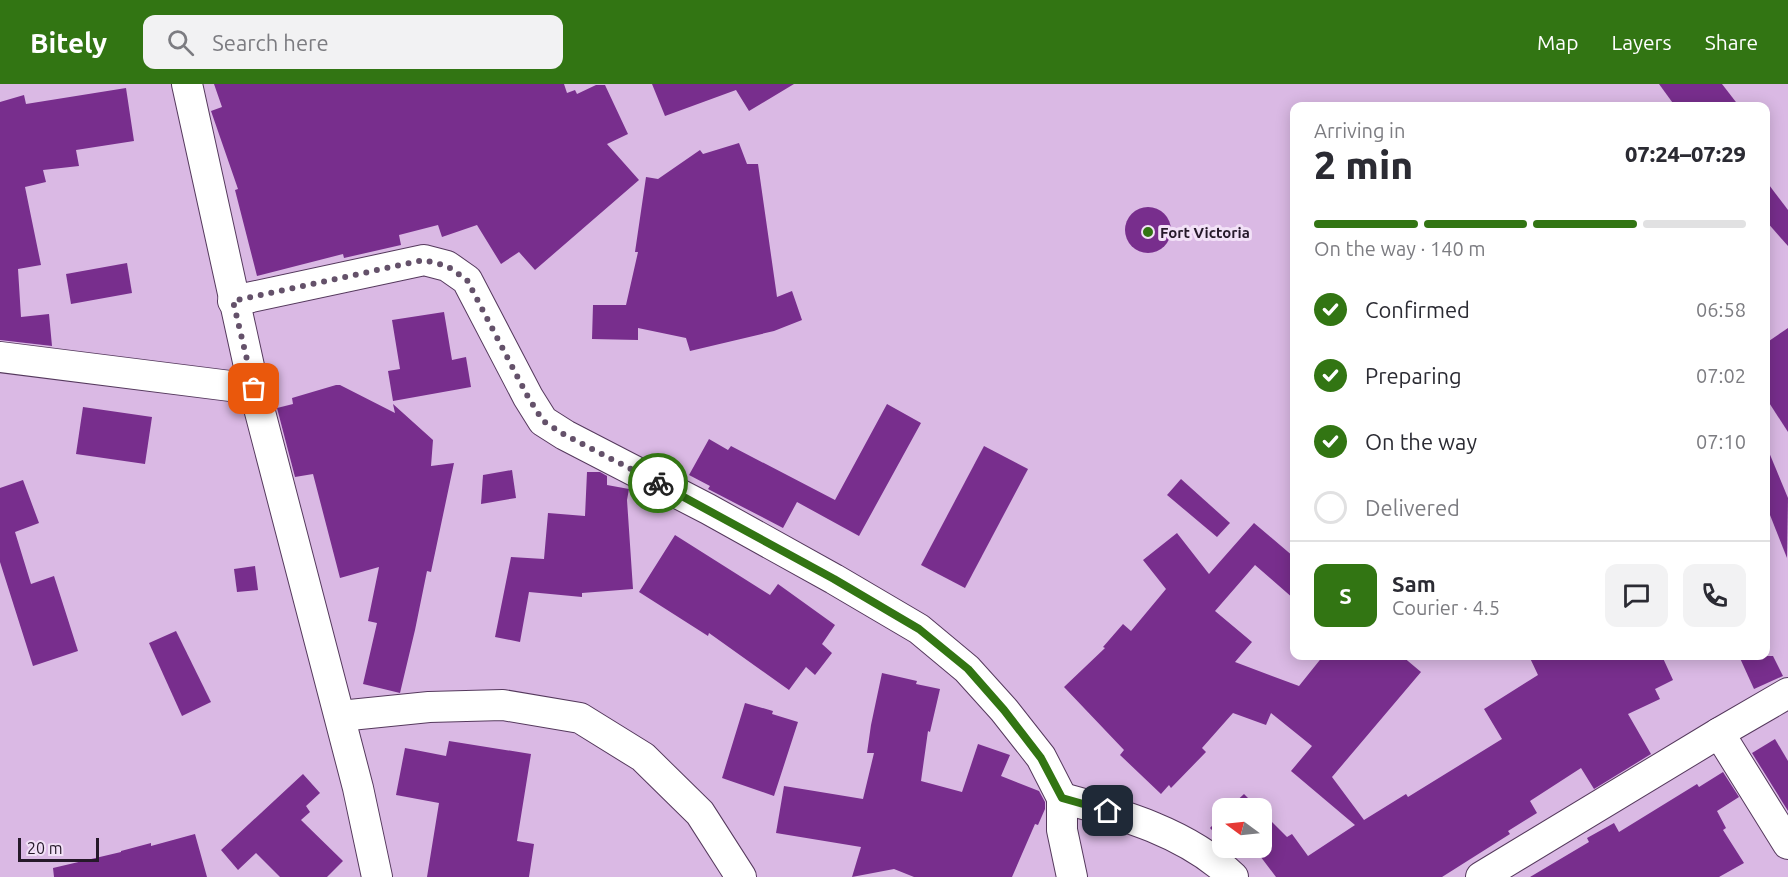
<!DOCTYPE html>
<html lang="en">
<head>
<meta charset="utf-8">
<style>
  body { margin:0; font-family:Ubuntu,sans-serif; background:#f2f2f3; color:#2b2b33; height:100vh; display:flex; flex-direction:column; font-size:22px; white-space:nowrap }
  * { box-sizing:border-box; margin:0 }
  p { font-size:20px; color:#7c7c81 }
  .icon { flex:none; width:33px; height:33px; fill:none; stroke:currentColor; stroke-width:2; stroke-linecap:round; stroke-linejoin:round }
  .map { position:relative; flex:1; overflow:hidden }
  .drawer { position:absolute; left:1290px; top:18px; width:480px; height:558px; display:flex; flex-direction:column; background:#fff; border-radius:12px; box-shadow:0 3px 15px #0003 }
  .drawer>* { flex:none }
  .needle { width:39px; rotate:285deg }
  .controls { position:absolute; left:1212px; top:714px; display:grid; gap:12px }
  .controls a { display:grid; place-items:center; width:60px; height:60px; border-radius:12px; background:#fff; box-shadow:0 3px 15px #0003; font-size:30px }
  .scale { position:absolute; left:18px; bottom:15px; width:81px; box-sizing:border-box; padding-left:6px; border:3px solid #251929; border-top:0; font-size:16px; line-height:21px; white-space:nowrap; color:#251929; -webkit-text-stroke:4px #f2e1f7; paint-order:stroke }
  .pin { position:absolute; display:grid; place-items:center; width:51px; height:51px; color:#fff; margin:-26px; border-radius:12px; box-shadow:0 3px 9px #0006 }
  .courier { position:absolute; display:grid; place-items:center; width:60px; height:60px; margin:-30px; border:4px solid #327513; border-radius:50%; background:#fff; color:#222; box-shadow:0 2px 8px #0007 }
  .overview em { font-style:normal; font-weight:800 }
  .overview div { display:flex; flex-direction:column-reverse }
  .overview { display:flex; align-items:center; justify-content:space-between; height:102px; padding:0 24px }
  h1 { font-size:39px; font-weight:800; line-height:45px }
  .bar { display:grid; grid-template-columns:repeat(4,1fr); gap:9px 6px; align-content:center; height:72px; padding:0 24px }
  .bar i { height:8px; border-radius:4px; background:#e1e1e2 }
  .bar .active { background:#327513 }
  .bar p { grid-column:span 4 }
  .line { display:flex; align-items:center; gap:15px; padding:0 24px; border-top:2px solid #e1e1e2 }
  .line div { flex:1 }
  .round { display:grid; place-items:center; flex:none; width:63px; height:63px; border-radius:12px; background:#f2f2f3 }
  ol { padding:0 24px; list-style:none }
  li { display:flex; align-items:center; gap:18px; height:66px }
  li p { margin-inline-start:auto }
  li .icon { padding:6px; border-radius:50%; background:#327513; color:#fff; stroke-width:4 }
  li:last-child { color:#7c7c81 }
  li i { width:33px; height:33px; border:3px solid #e1e1e2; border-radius:50% }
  header { display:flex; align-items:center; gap:36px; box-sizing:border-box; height:84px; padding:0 30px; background:#327513; color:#fff }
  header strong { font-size:28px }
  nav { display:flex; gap:33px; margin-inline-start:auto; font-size:21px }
  .search { width:420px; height:54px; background:#f2f2f3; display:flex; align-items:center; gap:15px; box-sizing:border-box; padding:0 21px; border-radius:12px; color:#7c7c81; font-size:22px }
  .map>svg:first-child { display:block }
</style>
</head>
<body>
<header>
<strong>Bitely</strong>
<div class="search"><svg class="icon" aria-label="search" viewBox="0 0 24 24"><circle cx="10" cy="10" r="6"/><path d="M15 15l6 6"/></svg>Search here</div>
<nav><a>Map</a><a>Layers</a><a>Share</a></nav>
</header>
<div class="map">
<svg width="1788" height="793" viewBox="0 0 1788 793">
  <rect width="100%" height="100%" fill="#dab9e4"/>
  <g fill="#782e8d">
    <path d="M214 0H564L567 9 575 6 577 10 596 1H605L628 50 607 60 639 96 535 186 519 168 501 180 477 141 442 153 438 141 399 151 401 161 344 174 343 170 257 192 235 106 238 105 211 27 222 23Z"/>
    <path d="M652 0H794L749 27 736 6 665 32Z"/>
    <path d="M1659 0H1722L1739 22H1675Z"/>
    <path d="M126 4 134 57 76 66 79 82 43 86 46 98 25 103 41 181 18 185 21 233 49 230 52 262 0 256V18L24 11 26 20Z"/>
    <path d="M739 59 747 80H758L777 213 792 207 802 236 774 247 690 267 686 254 638 244V256L592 255 593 221H626L638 168H635L646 93 658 95 700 66 703 70Z"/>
    <path d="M1766 97 1788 126V162L1766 137Z"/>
    <circle cx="1148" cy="146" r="23"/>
    <path d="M127 179 132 209 71 220 66 190Z"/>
    <path d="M444 228 452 276 466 273 471 303 393 317 388 287 400 285 392 236Z"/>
    <path d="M1788 244V348L1766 314V259Z"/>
    <path d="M336 301H340L395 329 393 320 433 356 431 382 454 379 431 488 427 487 415 546 400 609 363 600 377 539 368 537 379 483 340 494 313 390 295 393 277 324 293 320 292 314Z"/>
    <path d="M887 320 921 339 859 452 797 418 783 444 708 405 710 402 689 391 709 355 728 366 731 362 835 416Z"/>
    <path d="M83 323 152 333 145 380 76 370Z"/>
    <path d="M1766 361 1788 414 1787 474 1766 421Z"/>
    <path d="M984 362 1028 385 965 504 921 481Z"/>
    <path d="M512 386 516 414 481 420 483 391Z"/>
    <path d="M587 388H600L607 392V401L629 405 627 416 633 505 582 509V513L529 508 520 558 495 553 511 473 544 475 548 429 585 432Z"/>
    <path d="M1181 395 1230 439 1217 453 1167 411Z"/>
    <path d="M23 396 39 439 15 448 31 500 54 492 78 567 33 582 0 478V404Z"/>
    <path d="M1254 439 1294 473V515L1255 481 1215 527 1252 558 1235 578 1299 602 1323 572H1402L1421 588 1332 693 1364 736 1406 710 1408 713 1502 655 1484 625 1538 591 1529 572H1662L1673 596 1655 605 1660 615 1628 630 1651 670 1594 705 1581 684 1530 717 1537 729 1508 747 1510 750 1442 793H1276L1254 764H1262V728L1287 753 1292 750 1308 772 1355 741 1291 687 1312 662 1271 629 1266 641 1233 629 1202 664 1206 668 1171 704 1169 701 1161 710 1120 671 1124 666 1064 603 1105 564 1103 563 1123 540 1131 547 1166 505 1143 476 1177 449 1209 490Z"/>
    <path d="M675 451 770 511 778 500 835 541 822 560 832 569 815 591 806 583 789 606 709 549 708 552 639 508Z"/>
    <path d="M255 482 258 506 237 508 234 485Z"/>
    <path d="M176 547 211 618 182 632 149 559Z"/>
    <path d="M1739 572H1773L1783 592 1754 605Z"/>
    <path d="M882 589 917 597 916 600 940 605 930 648 928 647 921 697 962 708 978 660 1010 671 1001 692 1039 707 1045 718V725L1038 741 1035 740 1012 793H914L894 785 852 793 861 763 776 749 784 702 863 715 874 669H867L871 641Z"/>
    <path d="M745 619 773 627 772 630 798 638 774 712 722 694Z"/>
    <path d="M1775 655 1788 677V727L1752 669Z"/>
    <path d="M449 657 531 670 517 757 534 760 529 793H427L439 719 396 711 405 664 446 672Z"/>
    <path d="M1723 688 1739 713 1717 727 1726 744 1723 746 1744 779 1719 793H1530L1589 758 1587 754 1614 739 1619 748 1697 700 1699 703Z"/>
    <path d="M303 690 320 709 306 722 310 728 301 736 343 777 327 793H280L256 769 238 786 221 766Z"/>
    <path d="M1244 710 1258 724H1229Z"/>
    <path d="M1222 731V757L1210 744Z"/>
    <path d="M195 750 207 793H54L53 784 121 768V767L151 759V762Z"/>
  </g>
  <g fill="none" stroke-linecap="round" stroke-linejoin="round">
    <defs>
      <g id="minor">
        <path d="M187 0 254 305 358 704 377 793"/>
        <path d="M233 217 424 176 447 182 467 196 528 313 543 337 565 351 708 425 834 495 919 545 967 585 1004 626 1041 673 1062 714V746L1072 793"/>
        <path d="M0 273 254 305"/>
        <path d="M340 632 429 623 503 621 580 634 643 673 700 729 741 793"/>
        <path d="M1719 649 1788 760"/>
        <path d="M1062 714C1121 730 1188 749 1233 793"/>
        <path d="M1481 793 1719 649 1788 609"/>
      </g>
    </defs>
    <use href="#minor" stroke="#55395d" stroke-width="32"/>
    <use href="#minor" stroke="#fff" stroke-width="30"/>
  </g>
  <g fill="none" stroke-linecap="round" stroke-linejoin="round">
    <path stroke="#64516a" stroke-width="6" stroke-dasharray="0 10.8" d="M254 305 233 217 424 176 447 182 467 196 528 313 543 337 565 351 658 399"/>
    <path stroke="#327513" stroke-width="8" d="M658 399 834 495 919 545 968 585 1004 626 1041 674 1062 714 1108 727"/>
  </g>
  <circle fill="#327513" stroke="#f2e1f7" stroke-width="2" cx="1148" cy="148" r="6"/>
  <g text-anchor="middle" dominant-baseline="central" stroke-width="6" stroke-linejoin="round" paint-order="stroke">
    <g font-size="15" font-weight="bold" fill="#251929" stroke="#f2e1f7" text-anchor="start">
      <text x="1160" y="148">Fort Victoria</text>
    </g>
  </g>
</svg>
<div class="controls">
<a><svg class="needle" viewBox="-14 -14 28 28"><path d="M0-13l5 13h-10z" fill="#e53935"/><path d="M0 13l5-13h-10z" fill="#7c7c81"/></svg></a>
</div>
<div class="scale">20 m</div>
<div class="pin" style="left:254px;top:305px;background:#ea580c"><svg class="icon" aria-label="bag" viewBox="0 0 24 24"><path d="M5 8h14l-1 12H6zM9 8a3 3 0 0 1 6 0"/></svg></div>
<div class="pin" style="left:1108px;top:727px;background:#1f2937"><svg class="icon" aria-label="home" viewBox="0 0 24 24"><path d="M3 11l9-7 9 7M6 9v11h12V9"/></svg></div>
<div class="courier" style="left:658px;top:399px"><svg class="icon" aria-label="bike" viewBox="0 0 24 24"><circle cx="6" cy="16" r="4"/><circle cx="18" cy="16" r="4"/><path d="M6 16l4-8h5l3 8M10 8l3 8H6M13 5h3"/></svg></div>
<section class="drawer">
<div class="overview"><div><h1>2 min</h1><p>Arriving in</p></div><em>07:24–07:29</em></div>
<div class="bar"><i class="active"></i><i class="active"></i><i class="active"></i><i></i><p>On the way · 140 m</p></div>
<ol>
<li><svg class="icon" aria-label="check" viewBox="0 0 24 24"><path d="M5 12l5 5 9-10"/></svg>Confirmed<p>06:58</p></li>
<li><svg class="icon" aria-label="check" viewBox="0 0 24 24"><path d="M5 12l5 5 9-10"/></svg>Preparing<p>07:02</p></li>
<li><svg class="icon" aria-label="check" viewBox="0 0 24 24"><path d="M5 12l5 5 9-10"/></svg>On the way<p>07:10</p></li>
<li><i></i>Delivered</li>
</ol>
<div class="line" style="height:108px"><b class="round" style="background:#327513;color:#fff">S</b><div><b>Sam</b><p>Courier · 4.5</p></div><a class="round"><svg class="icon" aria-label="chat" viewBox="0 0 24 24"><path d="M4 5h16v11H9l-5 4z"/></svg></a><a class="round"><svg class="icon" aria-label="phone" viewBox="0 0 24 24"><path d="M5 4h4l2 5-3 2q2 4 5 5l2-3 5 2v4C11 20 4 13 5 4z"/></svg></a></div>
</section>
</div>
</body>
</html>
